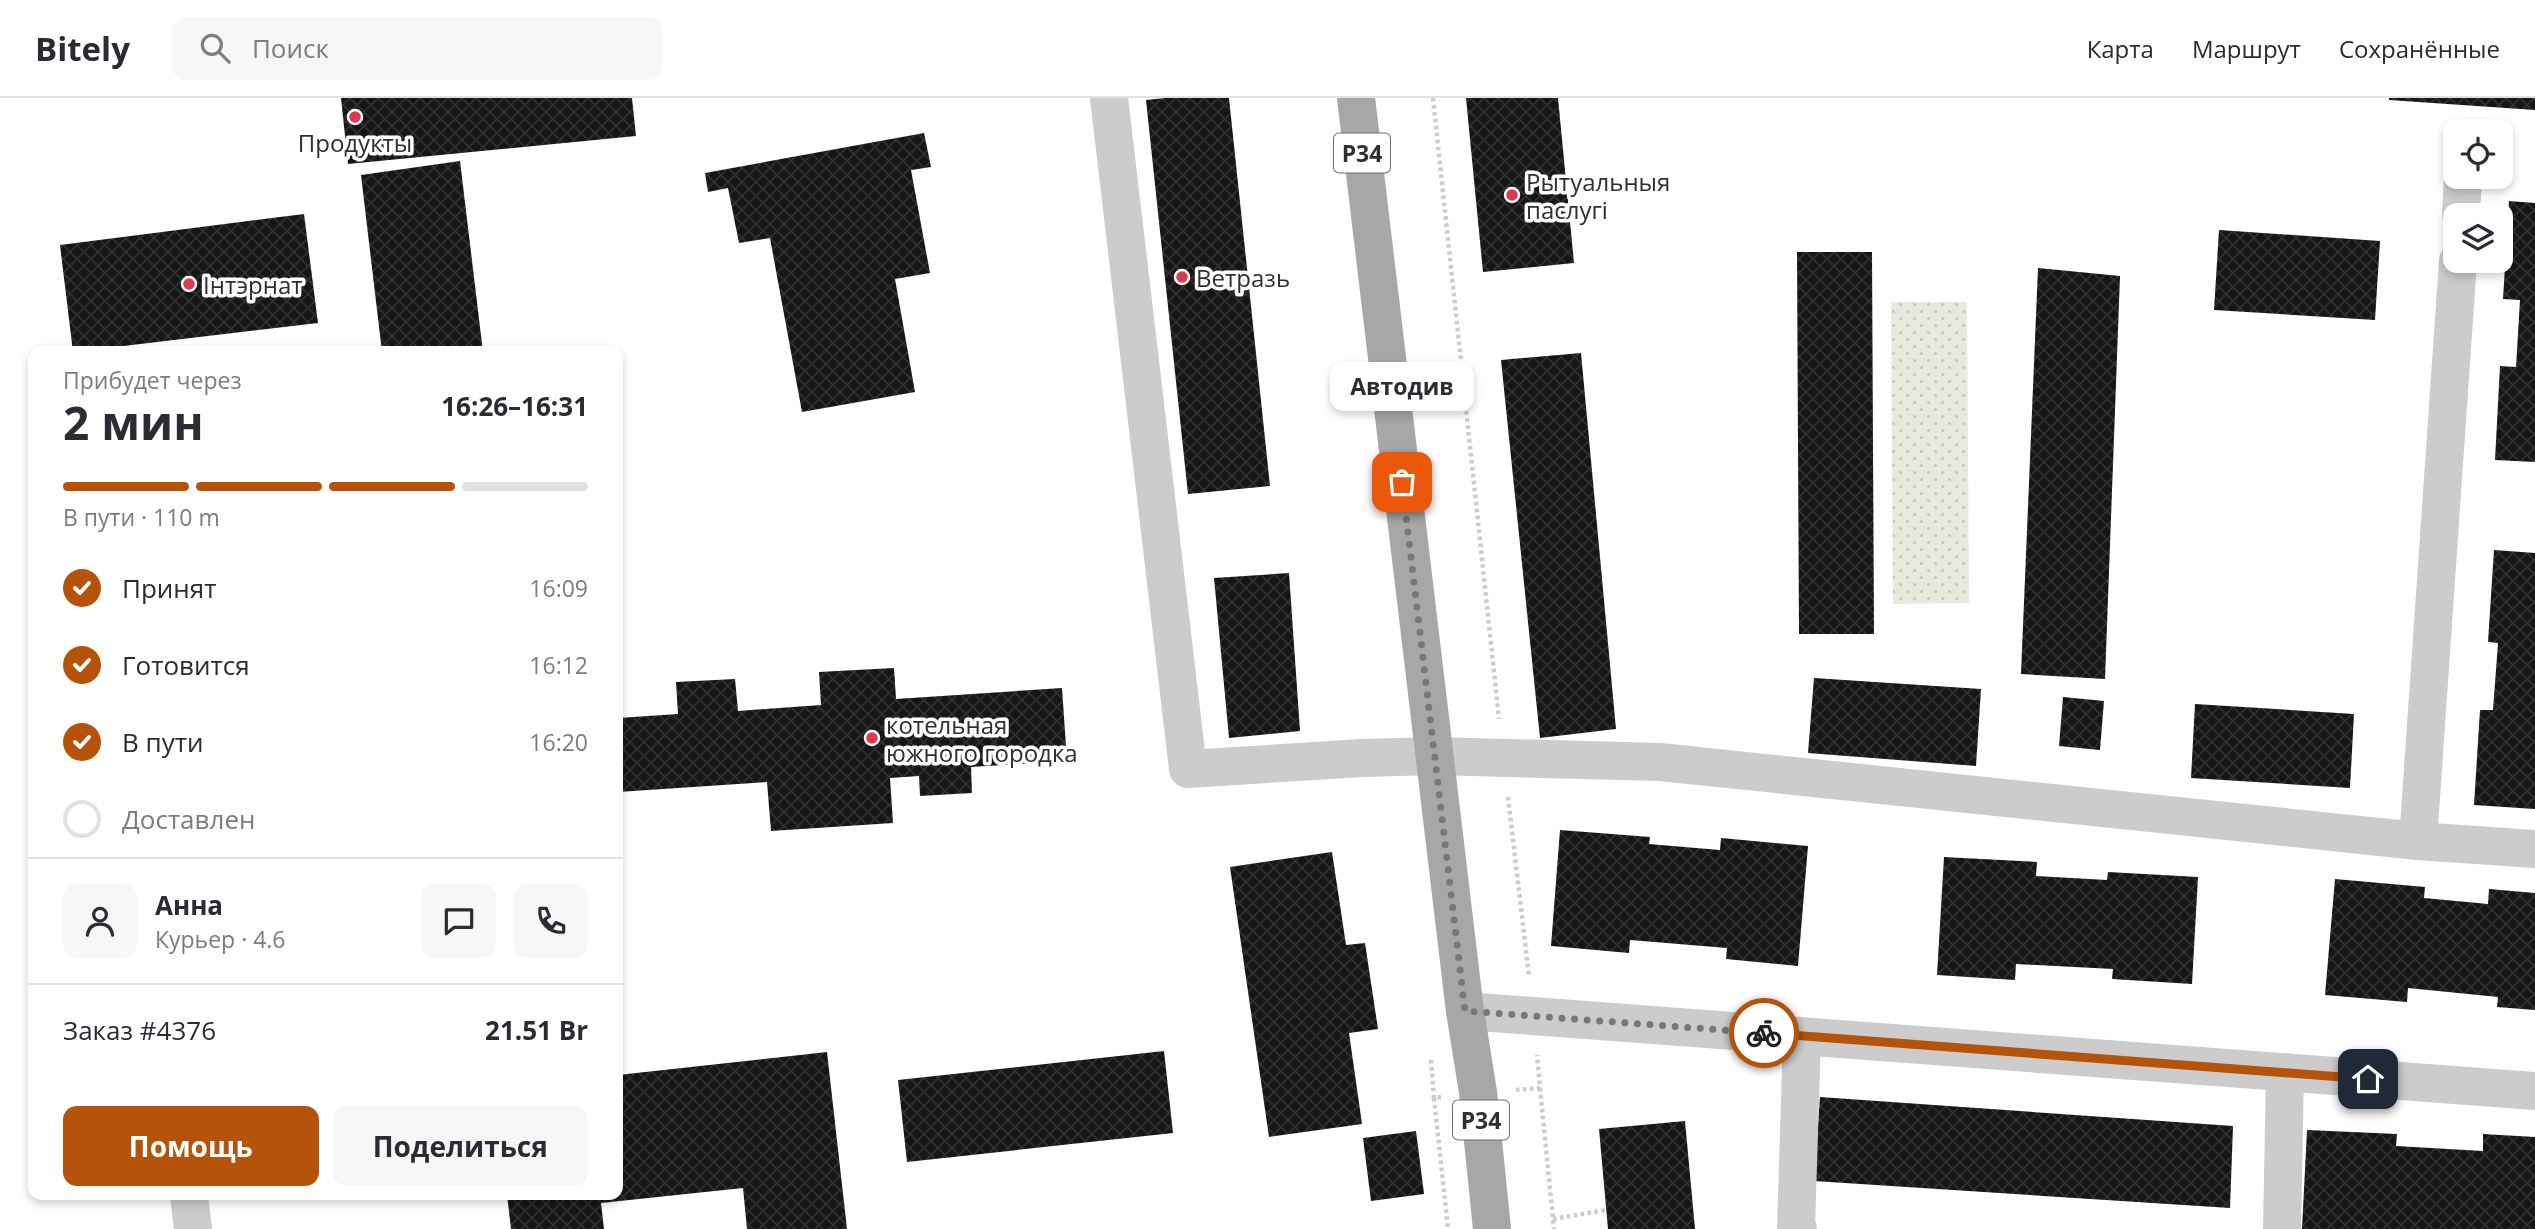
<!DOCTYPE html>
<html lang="ru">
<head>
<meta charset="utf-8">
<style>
  body { margin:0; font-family:"Open Sans",sans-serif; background:#f7f7f7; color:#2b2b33; height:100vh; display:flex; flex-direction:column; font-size:26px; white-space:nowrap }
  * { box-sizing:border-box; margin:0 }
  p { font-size:23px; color:#7c7c81 }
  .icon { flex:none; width:38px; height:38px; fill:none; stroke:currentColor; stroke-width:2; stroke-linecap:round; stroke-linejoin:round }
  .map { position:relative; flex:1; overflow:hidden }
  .details { position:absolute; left:28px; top:248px; width:595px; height:854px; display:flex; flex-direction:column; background:#fff; border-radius:14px; box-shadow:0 4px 10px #0003 }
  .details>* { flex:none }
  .fabs { position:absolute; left:2443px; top:21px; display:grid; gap:14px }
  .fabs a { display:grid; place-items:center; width:70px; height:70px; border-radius:14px; background:#fff; box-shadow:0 4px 10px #0003; font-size:35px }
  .pin { position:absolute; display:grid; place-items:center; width:60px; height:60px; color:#fff; margin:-30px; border-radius:14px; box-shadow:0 4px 10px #0006 }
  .courier { position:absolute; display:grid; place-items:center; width:70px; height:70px; margin:-35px; border:5px solid #b45309; border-radius:50%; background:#fff; color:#222; box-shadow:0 2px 9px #0007 }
  .bubble { position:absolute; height:49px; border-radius:14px; background:#fff; box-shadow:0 4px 10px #0003; font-size:23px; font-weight:700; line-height:49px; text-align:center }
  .headline em { font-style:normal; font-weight:700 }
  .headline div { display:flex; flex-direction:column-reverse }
  .headline { display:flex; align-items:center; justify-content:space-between; height:119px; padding:0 35px }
  h1 { font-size:46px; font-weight:700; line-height:52px }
  .bar { display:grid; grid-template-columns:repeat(4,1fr); gap:10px 7px; align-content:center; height:84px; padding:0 35px }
  .bar i { height:9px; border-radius:5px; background:#e1e1e2 }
  .bar .active { background:#b45309 }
  .bar p { grid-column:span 4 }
  .line { display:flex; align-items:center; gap:18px; padding:0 35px; border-top:2px solid #e1e1e2 }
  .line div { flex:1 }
  .round { display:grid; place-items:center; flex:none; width:74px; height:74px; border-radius:14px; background:#f7f7f7 }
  ol { padding:0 35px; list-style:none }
  li { display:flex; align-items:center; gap:21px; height:77px }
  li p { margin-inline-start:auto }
  li .icon { padding:7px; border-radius:50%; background:#b45309; color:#fff; stroke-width:4 }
  li:last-child { color:#7c7c81 }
  li i { width:38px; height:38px; border:4px solid #e1e1e2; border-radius:50% }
  .action { display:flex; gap:14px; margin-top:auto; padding:14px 35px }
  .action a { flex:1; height:80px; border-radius:14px; background:#b45309; color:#fff; font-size:28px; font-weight:700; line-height:80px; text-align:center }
  .action a+a { background:#f7f7f7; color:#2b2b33 }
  header { display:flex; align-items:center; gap:42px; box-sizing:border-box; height:98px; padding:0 35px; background:#fff; border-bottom:2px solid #e1e1e2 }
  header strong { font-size:33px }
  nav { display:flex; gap:38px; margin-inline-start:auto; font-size:24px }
  .search { width:490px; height:63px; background:#f7f7f7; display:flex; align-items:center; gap:18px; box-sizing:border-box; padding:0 24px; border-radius:14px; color:#7c7c81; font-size:26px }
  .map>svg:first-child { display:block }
</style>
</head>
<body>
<header>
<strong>Bitely</strong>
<div class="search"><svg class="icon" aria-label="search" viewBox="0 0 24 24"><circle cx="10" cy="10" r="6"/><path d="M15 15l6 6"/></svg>Поиск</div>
<nav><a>Карта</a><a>Маршрут</a><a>Сохранённые</a></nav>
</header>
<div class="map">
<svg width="2535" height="1131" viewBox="0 0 2535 1131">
  <defs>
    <pattern id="grass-dots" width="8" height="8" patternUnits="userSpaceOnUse" patternTransform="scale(1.75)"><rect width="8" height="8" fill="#e6ebdd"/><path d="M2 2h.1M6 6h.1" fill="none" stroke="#c6cabe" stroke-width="1.8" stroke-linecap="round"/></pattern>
    <pattern id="building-cross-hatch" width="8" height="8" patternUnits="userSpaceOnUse" patternTransform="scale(1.75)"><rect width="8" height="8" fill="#161616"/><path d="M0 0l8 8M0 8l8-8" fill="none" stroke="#303030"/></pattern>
  </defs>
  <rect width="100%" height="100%" fill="#fff"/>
  <path fill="url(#grass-dots)" d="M1891 204H1967L1969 505 1893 506Z"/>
  <g fill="url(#building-cross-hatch)">
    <path d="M341 0H632L636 38 348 66Z"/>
    <path d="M1165 0H1229L1270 388 1188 396 1146 2Z"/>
    <path d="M1466 0H1558L1574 165 1483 174Z"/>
    <path d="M2389 0H2535V12L2389 2Z"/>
    <path d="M924 35 931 69 911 72 930 175 895 181 915 294 802 314 770 140 739 145 728 90 708 94 705 75Z"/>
    <path d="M460 63 483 254H382L361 77Z"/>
    <path d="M2509 103 2535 105V364L2495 362 2500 268 2516 269 2520 202 2503 201Z"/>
    <path d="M304 116 318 225 73 254 60 147Z"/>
    <path d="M2219 132 2380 143 2375 222 2214 212Z"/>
    <path d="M1797 154H1872L1874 536H1799Z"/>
    <path d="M2038 170 2120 178 2105 581 2021 576Z"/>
    <path d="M1581 255 1616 631 1540 640 1501 262Z"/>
    <path d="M2494 452 2535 455V711L2474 707 2480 612H2493L2498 545 2488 544Z"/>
    <path d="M1289 475 1300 633 1229 640 1214 480Z"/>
    <path d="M894 570 896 601 1062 590 1067 663 971 669 972 695 920 698 919 678 890 680 893 725 771 733 767 684 618 694V620L678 616 676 584 735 581 738 613 821 607 819 574Z"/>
    <path d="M1814 580 1981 591 1976 668 1808 655Z"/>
    <path d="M2063 599 2104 603 2100 652 2059 648Z"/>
    <path d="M2195 606 2354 616 2350 690 2191 680Z"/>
    <path d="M1560 732 1650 739 1649 746 1720 752 1721 740 1808 748 1798 868 1726 861 1727 850 1630 842 1629 855 1551 848Z"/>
    <path d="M1332 754 1346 847 1365 845 1378 931 1349 935 1362 1026 1269 1039 1230 769Z"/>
    <path d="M1944 759 2037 764 2036 778 2107 782 2108 774 2198 779 2192 886 2112 881 2113 871 2016 866 2015 882 1937 877Z"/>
    <path d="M2335 781 2425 789 2424 800 2488 806 2489 791 2535 795V912L2497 909 2498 899 2408 890 2407 904 2325 897Z"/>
    <path d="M1164 953 1173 1035 907 1064 898 982Z"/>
    <path d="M827 954 847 1131H747L743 1090 601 1105 604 1131H511L507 1097H618V977Z"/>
    <path d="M1820 999 2233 1028 2230 1110 1814 1083Z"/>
    <path d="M1685 1023 1695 1131H1608L1599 1031Z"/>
    <path d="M2307 1032 2397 1036 2396 1048 2483 1053V1036L2535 1039V1131H2302Z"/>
    <path d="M1416 1033 1424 1096 1371 1103 1363 1040Z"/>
  </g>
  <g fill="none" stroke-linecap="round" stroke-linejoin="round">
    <g stroke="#ccc" stroke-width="4.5" stroke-dasharray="3.5 3.5" stroke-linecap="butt">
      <path d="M1433 0 1499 621"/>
      <path d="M1508 699 1529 878"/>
      <path d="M1431 962 1434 1000"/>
      <path d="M1540 990 1554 1131"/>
      <path d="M1516 992 1540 990 1537 957"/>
      <path d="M1441 999 1434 1000 1448 1131"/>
      <path d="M1553 1121 1606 1112"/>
    </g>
    <g stroke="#ccc" stroke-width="38">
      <path d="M1109 0 1188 671 1362 660 1435 658 1660 664 2418 743 2535 751"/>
      <path d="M2461 117 2463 79"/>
      <path d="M2418 743 2458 163"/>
      <path d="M1465 913 2535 993"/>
      <path d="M189 1097 193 1131"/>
      <path d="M1798 1131H1796L1802 938"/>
      <path d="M2282 1131 2285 974"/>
    </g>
    <path stroke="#a7a7a7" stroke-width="38" d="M1356 0 1465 913 1478 994 1492 1131"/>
  </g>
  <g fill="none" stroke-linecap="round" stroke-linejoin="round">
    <path stroke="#787878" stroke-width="7" stroke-dasharray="0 12.6" d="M1402 384 1465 913 1764 935"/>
    <path stroke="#b45309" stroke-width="9" d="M1764 935 2368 981"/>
  </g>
  <g fill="#dd3a50" stroke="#fff" stroke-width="2.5">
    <circle cx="355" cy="19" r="7"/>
    <circle cx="1512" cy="97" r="7"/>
    <circle cx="1182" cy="179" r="7"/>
    <circle cx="189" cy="186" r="7"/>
    <circle cx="872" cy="640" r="7"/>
  </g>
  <g text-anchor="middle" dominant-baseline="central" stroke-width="7" stroke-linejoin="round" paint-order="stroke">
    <g fill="#fff" stroke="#6d6d6d" stroke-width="2">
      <rect x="1334" y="35.5" width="56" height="39" rx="5"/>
      <rect x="1453" y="1002.5" width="56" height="39" rx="5"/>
    </g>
    <g font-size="23" font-weight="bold" fill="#2f2f2f">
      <text x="1362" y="55">Р34</text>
      <text x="1481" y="1022">Р34</text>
    </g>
    <g font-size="24" fill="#2f2f2f" stroke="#fff" text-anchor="start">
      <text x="355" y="44" text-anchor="middle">Продукты</text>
      <text x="1526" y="83">Рытуальныя<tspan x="1526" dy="28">паслугі</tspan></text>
      <text x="1196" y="179">Ветразь</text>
      <text x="203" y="186">Інтэрнат</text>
      <text x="886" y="626">котельная<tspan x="886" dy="28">южного городка</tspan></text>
    </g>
  </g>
</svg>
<div class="fabs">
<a><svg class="icon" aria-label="locate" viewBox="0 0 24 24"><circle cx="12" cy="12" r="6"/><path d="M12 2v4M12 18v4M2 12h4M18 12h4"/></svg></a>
<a><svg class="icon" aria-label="layers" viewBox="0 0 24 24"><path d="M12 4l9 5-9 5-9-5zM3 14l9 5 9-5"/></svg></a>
</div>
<div class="pin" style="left:1402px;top:384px;background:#ea580c"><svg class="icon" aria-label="bag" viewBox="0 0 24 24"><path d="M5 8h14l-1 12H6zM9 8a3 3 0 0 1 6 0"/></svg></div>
<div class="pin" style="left:2368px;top:981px;background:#1f2937"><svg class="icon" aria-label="home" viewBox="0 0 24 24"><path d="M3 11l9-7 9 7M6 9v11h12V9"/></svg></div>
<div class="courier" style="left:1764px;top:935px"><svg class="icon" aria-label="bike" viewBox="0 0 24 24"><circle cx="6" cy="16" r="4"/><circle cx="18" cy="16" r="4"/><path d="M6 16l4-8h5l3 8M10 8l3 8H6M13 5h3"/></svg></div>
<div class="bubble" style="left:1330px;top:264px;width:144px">Автодив</div>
<section class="details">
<div class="headline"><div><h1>2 мин</h1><p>Прибудет через</p></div><em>16:26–16:31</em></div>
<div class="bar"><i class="active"></i><i class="active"></i><i class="active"></i><i></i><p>В пути · 110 m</p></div>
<ol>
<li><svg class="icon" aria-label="check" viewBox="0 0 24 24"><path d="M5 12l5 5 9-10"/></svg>Принят<p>16:09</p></li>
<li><svg class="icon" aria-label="check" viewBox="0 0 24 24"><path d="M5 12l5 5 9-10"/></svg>Готовится<p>16:12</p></li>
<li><svg class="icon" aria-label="check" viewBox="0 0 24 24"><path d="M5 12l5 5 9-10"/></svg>В пути<p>16:20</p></li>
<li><i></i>Доставлен</li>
</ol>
<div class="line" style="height:126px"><a class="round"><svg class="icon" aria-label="person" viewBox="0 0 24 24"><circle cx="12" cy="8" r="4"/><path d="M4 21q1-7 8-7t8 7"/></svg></a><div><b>Анна</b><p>Курьер · 4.6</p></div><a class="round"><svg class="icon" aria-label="chat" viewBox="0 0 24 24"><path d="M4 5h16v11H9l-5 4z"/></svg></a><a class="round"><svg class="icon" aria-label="phone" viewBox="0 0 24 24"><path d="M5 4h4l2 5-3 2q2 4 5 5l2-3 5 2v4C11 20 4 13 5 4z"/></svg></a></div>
<div class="line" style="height:91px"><div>Заказ #4376</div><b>21.51 Br</b></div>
<div class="action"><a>Помощь</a><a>Поделиться</a></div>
</section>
</div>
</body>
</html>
